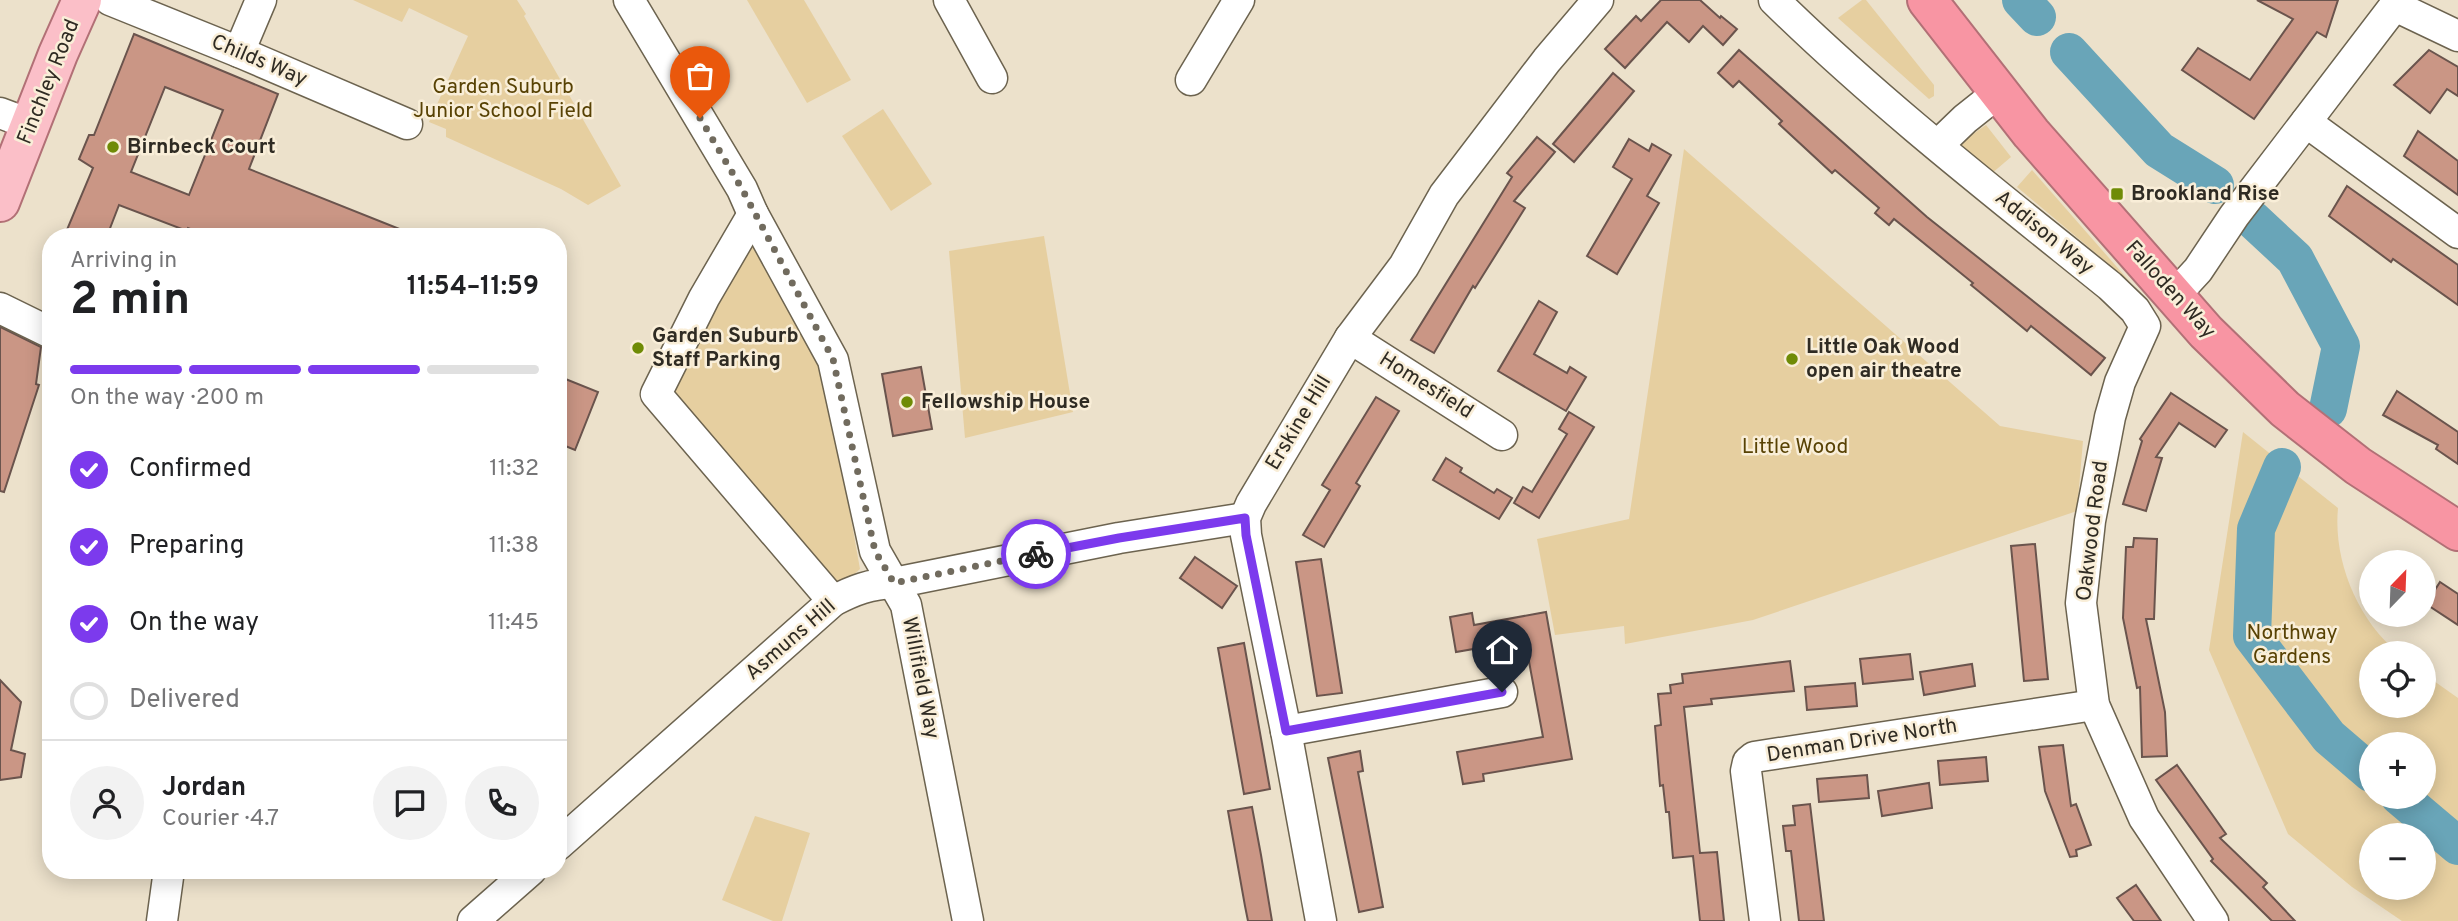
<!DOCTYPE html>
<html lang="en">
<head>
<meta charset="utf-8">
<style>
  body { margin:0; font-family:Overpass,sans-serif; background:#f2f2f2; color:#202124; height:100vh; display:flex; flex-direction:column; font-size:26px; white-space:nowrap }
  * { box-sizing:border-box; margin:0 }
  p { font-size:23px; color:#757577 }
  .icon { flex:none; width:38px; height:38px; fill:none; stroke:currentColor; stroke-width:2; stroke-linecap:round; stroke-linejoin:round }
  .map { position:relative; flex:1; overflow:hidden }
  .side { position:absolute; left:42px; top:228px; width:525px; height:651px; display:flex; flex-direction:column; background:#fff; border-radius:28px; box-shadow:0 4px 18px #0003 }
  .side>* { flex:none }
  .needle { width:46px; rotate:23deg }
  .tools { position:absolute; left:2359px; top:550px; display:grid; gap:14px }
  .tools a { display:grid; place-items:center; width:77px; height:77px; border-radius:50%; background:#fff; box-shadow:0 4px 18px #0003; font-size:35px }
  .pin { position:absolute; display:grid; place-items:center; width:60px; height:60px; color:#fff; margin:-72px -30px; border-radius:50% 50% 50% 0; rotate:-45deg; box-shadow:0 0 7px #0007 }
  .pin .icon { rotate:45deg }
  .courier { position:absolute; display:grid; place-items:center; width:70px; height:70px; margin:-35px; border:5px solid #7c3aed; border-radius:50%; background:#fff; color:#222; box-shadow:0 2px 9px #0007 }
  .head em { font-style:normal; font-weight:700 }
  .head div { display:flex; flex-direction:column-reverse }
  .head { display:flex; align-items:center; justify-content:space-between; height:119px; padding:0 28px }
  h1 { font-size:46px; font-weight:700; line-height:52px }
  .bar { display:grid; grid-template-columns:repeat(4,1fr); gap:10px 7px; align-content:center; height:84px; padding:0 28px }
  .bar i { height:9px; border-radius:5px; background:#e0e0e0 }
  .bar .current { background:#7c3aed }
  .bar p { grid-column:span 4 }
  .line { display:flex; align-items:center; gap:18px; padding:0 28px; border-top:2px solid #e0e0e0 }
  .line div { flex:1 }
  .round { display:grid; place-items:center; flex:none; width:74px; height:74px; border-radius:37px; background:#f2f2f2 }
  ol { padding:0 28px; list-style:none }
  li { display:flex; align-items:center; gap:21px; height:77px }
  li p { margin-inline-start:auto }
  li .icon { padding:7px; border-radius:50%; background:#7c3aed; color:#fff; stroke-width:4 }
  li:last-child { color:#757577 }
  li i { width:38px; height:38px; border:4px solid #e0e0e0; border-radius:50% }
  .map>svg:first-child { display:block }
</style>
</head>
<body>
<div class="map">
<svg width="2458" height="921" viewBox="0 0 2458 921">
  <rect width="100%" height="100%" fill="#ece1cb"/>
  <g fill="#e6cfa0" fill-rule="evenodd">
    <path d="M353 0H517L526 14 524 16 621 186 588 205 561 189 446 137V129L429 122 468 36 409 8 402 22Z"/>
    <path d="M747 0H804L851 80 807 103Z"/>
    <path d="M1862 0H1866L1934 85V96L1929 99 1838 18Z"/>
    <path d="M883 109 932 184 891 211 842 136Z"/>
    <path d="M1986 125 2011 157 1991 174 1960 143Z"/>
    <path d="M1684 149 2000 426 2083 441 2077 511 1753 620 1625 644 1624 626 1555 635 1537 539 1629 519Z"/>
    <path d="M2032 170 2130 282 2017 187Z"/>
    <path d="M750 234 818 361 829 396 860 569 838 589 662 393Z"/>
    <path d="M1044 236 1073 412 965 438 949 251Z"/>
    <path d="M2243 432 2338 508C2333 560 2357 619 2398 653H2371V705H2424V674L2458 698V921H2402L2352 887 2288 834 2209 650ZM2371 744H2424V796H2371ZM2371 835H2424V887H2371Z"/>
    <path d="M755 816 810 833 782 921H773L722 900Z"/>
  </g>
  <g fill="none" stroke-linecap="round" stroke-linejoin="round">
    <g stroke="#69a5b8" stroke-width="38">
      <path d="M2021 0 2037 17"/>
      <path d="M2069 52 2159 150 2215 185"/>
      <path d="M2252 219 2295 259 2341 346 2328 409"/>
      <path d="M2282 467 2256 529 2252 636 2329 737 2371 773"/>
      <path d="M2399 796 2458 846"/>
    </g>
  </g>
  <g fill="#ca9685" stroke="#6a544d" stroke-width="2" fill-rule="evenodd">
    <path d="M1661 0H1700L1720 18 1721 16 1737 29 1723 45 1703 26 1689 42 1667 22 1625 68 1605 49 1636 16 1641 21Z"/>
    <path d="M2257 0H2338L2326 37 2317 32 2254 119 2182 70 2198 48 2250 80 2293 19Z"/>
    <path d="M134 34 278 94 249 169 417 236H208L188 228 187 231 119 205 107 236H79L66 232 93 168 79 159 89 135H94ZM165 87 223 110 189 195 131 172Z"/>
    <path d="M1739 50 1927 217 2105 358 2091 375 2031 326 2027 331 1971 285 1973 283 1894 219 1889 225 1875 213 1879 208 1835 170 1832 173 1779 124 1782 121 1739 81 1733 87 1718 73Z"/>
    <path d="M2429 50 2458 67V96L2447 89 2430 113 2394 85Z"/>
    <path d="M1613 73 1634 91 1574 162 1553 144Z"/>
    <path d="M2418 131 2458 161V195L2404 156Z"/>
    <path d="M1537 137 1555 152 1514 201 1525 208 1475 288 1473 286 1434 353 1411 340 1512 177 1507 173Z"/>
    <path d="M1629 139 1649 151 1652 144 1671 155 1647 196 1659 203 1617 274 1587 256 1632 179 1613 167Z"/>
    <path d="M2347 186 2458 265V305L2393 259 2391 262 2329 216Z"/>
    <path d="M1539 301 1557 312 1534 354 1567 373 1570 367 1586 377 1566 411 1498 371Z"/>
    <path d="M0 327 41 347 36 384 39 385 4 492 0 491Z"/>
    <path d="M921 367 932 429 893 436 882 374Z"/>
    <path d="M558 376 598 392 575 450 558 443Z"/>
    <path d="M2397 391 2458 432V464L2436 449 2438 445 2383 415Z"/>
    <path d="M2171 393 2227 430 2215 447 2179 423 2156 457 2162 458 2146 511 2123 504 2142 441 2140 439Z"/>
    <path d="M1376 397 1399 411 1356 483 1360 486 1324 547 1303 535 1330 490 1322 485Z"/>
    <path d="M1569 412 1594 427 1539 518 1514 503 1523 487 1532 492 1567 434 1559 429Z"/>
    <path d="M1446 458 1462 468 1460 472 1494 493 1497 489 1512 498 1499 519 1433 480Z"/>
    <path d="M2134 538 2157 539 2154 619H2146L2165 712 2167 756 2142 757 2140 687 2137 688 2123 618 2126 547H2133Z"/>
    <path d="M2035 544 2048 679 2024 681 2011 546Z"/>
    <path d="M1195 557 1237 586 1222 608 1180 578Z"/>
    <path d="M1321 559 1342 693 1317 696 1296 562Z"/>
    <path d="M2440 582 2458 594V625L2426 604Z"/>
    <path d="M1546 612 1572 759 1483 774 1484 781 1463 784 1457 752 1543 737 1525 640 1456 652 1450 617 1472 613 1474 625Z"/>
    <path d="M1244 643 1270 789 1244 794 1218 648Z"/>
    <path d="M1910 654 1913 679 1863 684 1860 659Z"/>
    <path d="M1790 661 1794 691 1711 699 1712 704 1684 707 1700 853 1717 852 1724 921H1700L1693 856 1673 858 1669 812H1666L1663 785 1660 786 1655 726 1661 725 1658 694 1671 693 1670 685 1683 683 1682 674Z"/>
    <path d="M1972 664 1975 686 1924 695 1920 672Z"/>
    <path d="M0 680 21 702 11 750 25 754 21 777 0 780Z"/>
    <path d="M1855 683 1857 706 1807 710 1805 687Z"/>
    <path d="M2063 745 2071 806 2076 804 2091 845 2076 850 2077 856 2070 857 2045 791 2039 747Z"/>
    <path d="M1360 751 1363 771 1358 772 1383 907 1359 912 1328 758Z"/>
    <path d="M1986 757 1988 781 1940 785 1938 761Z"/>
    <path d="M2177 765 2226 834 2220 838 2267 883 2263 887 2295 921H2272L2211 861 2213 859 2156 780Z"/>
    <path d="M1867 775 1869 798 1819 802 1817 779Z"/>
    <path d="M1929 783 1932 808 1882 816 1878 791Z"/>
    <path d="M1810 804 1824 921H1799L1791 851H1786L1783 826 1795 825 1793 806Z"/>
    <path d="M1252 807 1261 855 1272 921H1248L1245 906 1228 811Z"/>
    <path d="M2136 885 2161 921H2134L2117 898Z"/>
  </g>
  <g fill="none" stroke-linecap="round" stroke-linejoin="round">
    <defs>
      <g id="minor">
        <path d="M110 0 239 52 407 124"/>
        <path d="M629 0 742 189 753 214 833 360 875 551 906 605 968 921"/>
        <path d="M949 0 992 78"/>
        <path d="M1774 0C1879 103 1996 194 2110 286L2135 310 2145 326 2120 382 2110 417 2090 521 2081 603 2094 705 2144 818 2213 921"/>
        <path d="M2395 6 2458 36"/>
        <path d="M239 52 261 0"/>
        <path d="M1191 80 1239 0"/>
        <path d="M0 113 32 125"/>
        <path d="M2306 122 2458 233"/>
        <path d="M1938 145 1965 119 1999 92"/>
        <path d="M753 214 704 298 656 394 833 601"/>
        <path d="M2174 296 2198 270 2234 216 2399 0"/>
        <path d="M0 308 51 333"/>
        <path d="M1350 338 1502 435"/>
        <path d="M1286 731 1502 692"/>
        <path d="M558 845 833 601C854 590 870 584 894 583L1119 538 1245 518"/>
        <path d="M162 921 169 870"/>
        <path d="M473 921 531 870"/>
        <path d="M1321 921 1286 731 1246 535 1245 518 1251 504 1350 338 1404 266 1444 195 1547 60 1598 0"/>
        <path d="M1765 921 1746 771 1748 762 1754 757 2094 705"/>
      </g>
      <path id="major" d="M0 202 58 54 82 0"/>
      <path id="highway" d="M1927 0 2031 133 2206 332 2285 409 2358 466 2458 531"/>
    </defs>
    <use href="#minor" stroke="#6c634f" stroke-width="33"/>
    <use href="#major" stroke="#b27076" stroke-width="42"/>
    <use href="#highway" stroke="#b27076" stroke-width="42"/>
    <use href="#minor" stroke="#fff" stroke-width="30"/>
    <use href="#major" stroke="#fbbfc8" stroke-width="38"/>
    <use href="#highway" stroke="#f895a3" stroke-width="38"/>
  </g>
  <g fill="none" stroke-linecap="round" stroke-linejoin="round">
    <path stroke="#716b5e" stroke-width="7" stroke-dasharray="0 12.6" d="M700 118 742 189 833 359 875 551 894 583 1036 554"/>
    <path stroke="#7c3aed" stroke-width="9" d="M1036 554 1119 538 1245 518 1246 535 1286 731 1502 692"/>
  </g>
  <g fill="#6f8b06" stroke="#f9eed8" stroke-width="2.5">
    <circle cx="113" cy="147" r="7"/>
    <rect x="2110" y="187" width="14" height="14" rx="3.5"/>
    <circle cx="638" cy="348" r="7"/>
    <circle cx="1792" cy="359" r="7"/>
    <circle cx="907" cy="402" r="7"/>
  </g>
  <g text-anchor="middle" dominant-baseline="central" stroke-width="5" stroke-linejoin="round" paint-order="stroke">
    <g font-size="21" fill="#2f2b23" stroke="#f9eed8">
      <text transform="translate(259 61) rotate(23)">Childs Way</text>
      <text transform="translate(49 82) rotate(-68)">Finchley Road</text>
      <text transform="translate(2044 233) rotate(39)">Addison Way</text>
      <text transform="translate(2170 290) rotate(48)">Falloden Way</text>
      <text transform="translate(1426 386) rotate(32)">Homesfield</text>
      <text transform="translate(1299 423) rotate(-59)">Erskine Hill</text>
      <text transform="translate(2093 531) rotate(-83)">Oakwood Road</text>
      <text transform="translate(791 640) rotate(-41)">Asmuns Hill</text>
      <text transform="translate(920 678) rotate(79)">Willifield Way</text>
      <text transform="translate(1862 741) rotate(-9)">Denman Drive North</text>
    </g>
    <g font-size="21" fill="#584204" stroke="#f9eed8">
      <text x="503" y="87">Garden Suburb<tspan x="503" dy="24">Junior School Field</tspan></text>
      <text x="1795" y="447">Little Wood</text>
      <text x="2292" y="633">Northway<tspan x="2292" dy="24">Gardens</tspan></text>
    </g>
    <g font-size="21" font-weight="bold" fill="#2f2b23" stroke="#f9eed8" text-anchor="start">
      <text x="127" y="147">Birnbeck Court</text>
      <text x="2131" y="194">Brookland Rise</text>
      <text x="652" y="336">Garden Suburb<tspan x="652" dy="24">Staff Parking</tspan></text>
      <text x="1806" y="347">Little Oak Wood<tspan x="1806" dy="24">open air theatre</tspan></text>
      <text x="921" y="402">Fellowship House</text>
    </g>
  </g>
</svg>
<div class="tools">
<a><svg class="needle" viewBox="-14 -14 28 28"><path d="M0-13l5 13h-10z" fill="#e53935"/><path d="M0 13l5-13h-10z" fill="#757577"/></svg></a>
<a><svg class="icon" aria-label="locate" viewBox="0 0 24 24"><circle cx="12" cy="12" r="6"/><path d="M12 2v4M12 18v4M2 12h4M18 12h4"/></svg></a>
<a>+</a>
<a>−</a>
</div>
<div class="pin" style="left:700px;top:118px;background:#ea580c"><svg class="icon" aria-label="bag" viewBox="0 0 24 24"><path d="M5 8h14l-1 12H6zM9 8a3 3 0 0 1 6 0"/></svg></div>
<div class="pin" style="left:1502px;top:692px;background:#1f2937"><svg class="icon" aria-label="home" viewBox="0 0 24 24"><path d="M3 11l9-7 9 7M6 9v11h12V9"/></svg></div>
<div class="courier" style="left:1036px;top:554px"><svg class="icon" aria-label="bike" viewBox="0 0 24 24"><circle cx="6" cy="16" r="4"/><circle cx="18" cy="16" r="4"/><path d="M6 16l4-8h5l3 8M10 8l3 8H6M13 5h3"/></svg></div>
<section class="side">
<div class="head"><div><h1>2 min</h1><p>Arriving in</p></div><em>11:54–11:59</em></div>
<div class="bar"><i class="current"></i><i class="current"></i><i class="current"></i><i></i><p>On the way · 200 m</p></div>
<ol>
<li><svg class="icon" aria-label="check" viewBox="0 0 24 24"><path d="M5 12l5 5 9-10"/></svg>Confirmed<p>11:32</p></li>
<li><svg class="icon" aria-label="check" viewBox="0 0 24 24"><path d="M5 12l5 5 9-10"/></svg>Preparing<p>11:38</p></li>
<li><svg class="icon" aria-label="check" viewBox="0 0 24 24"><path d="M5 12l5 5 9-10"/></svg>On the way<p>11:45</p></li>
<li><i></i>Delivered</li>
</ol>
<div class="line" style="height:126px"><a class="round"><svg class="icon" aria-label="person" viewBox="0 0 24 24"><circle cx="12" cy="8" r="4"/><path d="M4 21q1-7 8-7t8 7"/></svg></a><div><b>Jordan</b><p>Courier · 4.7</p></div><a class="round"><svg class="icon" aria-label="chat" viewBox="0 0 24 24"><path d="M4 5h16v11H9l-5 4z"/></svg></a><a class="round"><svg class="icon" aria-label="phone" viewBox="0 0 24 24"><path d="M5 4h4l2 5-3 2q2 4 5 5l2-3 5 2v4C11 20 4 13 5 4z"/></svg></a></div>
</section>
</div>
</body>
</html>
